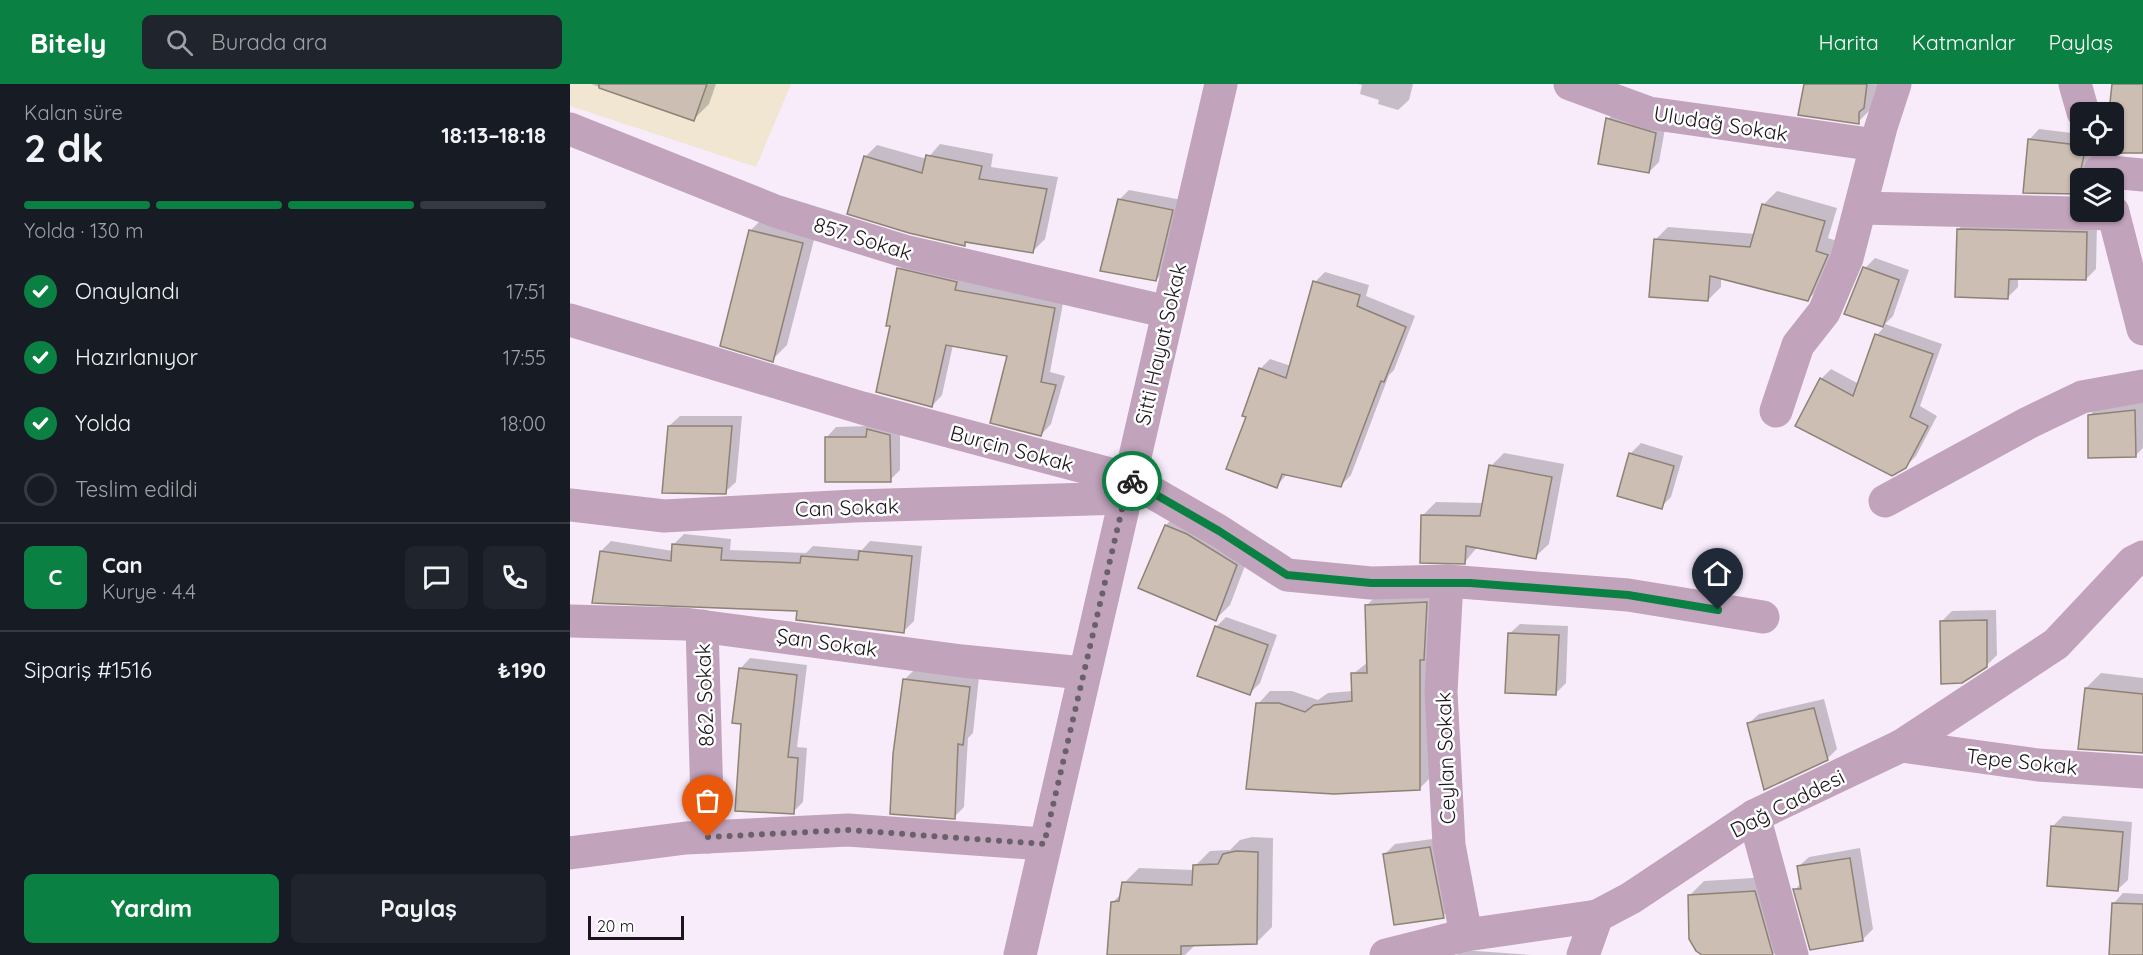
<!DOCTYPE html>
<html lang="tr">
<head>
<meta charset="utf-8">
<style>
  body { margin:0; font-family:Quicksand,sans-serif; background:#20242c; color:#f1f3f6; height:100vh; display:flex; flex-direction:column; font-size:22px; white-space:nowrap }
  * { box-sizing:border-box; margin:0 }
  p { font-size:20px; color:#9ea1a6 }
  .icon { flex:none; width:33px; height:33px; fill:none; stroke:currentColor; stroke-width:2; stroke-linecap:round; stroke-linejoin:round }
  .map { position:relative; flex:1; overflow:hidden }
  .panel { display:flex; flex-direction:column; background:#171b24; width:570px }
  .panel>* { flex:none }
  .buttons { position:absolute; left:1500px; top:18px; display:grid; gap:12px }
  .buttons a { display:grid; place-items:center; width:54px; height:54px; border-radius:9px; background:#171b24; box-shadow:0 2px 4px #0004; font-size:30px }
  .scale { position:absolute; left:18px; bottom:15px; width:96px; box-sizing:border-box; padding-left:6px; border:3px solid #1a161b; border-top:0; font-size:16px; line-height:21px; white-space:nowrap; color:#1a161b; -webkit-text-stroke:4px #fff; paint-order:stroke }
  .pin { position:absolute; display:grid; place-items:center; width:51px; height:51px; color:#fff; margin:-62px -26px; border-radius:50% 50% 50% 0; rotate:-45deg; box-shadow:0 0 6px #0007 }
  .pin .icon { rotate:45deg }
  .courier { position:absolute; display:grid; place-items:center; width:60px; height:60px; margin:-30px; border:4px solid #0b8043; border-radius:50%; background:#fff; color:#222; box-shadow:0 2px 8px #0007 }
  .head em { font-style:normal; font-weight:700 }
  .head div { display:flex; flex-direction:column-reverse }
  .head { display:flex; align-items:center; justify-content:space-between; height:102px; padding:0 24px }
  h1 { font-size:39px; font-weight:700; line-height:45px }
  .bar { display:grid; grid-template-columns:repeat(4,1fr); gap:9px 6px; align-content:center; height:72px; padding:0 24px }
  .bar i { height:8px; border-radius:4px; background:#363941 }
  .bar .current { background:#0b8043 }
  .bar p { grid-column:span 4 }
  .line { display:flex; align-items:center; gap:15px; padding:0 24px; border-top:2px solid #363941 }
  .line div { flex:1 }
  .round { display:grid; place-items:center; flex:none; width:63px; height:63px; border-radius:9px; background:#20242c }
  ol { padding:0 24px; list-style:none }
  li { display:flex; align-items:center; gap:18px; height:66px }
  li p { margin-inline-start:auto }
  li .icon { padding:6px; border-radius:50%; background:#0b8043; color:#fff; stroke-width:4 }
  li:last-child { color:#9ea1a6 }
  li i { width:33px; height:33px; border:3px solid #363941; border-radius:50% }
  .primary-button { display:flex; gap:12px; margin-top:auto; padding:12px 24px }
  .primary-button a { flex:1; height:69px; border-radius:9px; background:#0b8043; color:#fff; font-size:24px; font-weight:700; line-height:69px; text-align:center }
  .primary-button a+a { background:#20242c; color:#f1f3f6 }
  header { display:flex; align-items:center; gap:36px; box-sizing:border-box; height:84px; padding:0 30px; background:#0b8043; color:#fff }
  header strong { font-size:28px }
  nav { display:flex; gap:33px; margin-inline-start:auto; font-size:21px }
  .search { width:420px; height:54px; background:#20242c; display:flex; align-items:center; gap:15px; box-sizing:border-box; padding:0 21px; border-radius:9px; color:#9ea1a6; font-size:22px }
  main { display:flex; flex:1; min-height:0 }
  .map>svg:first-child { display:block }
</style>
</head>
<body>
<header>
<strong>Bitely</strong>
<div class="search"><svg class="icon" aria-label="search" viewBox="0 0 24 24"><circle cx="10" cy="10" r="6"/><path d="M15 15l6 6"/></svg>Burada ara</div>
<nav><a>Harita</a><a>Katmanlar</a><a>Paylaş</a></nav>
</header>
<main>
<section class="panel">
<div class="head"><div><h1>2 dk</h1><p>Kalan süre</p></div><em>18:13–18:18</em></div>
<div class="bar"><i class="current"></i><i class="current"></i><i class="current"></i><i></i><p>Yolda · 130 m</p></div>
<ol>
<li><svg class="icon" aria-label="check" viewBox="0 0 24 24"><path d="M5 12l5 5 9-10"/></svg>Onaylandı<p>17:51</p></li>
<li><svg class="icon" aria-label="check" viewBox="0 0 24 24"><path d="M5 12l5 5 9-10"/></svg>Hazırlanıyor<p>17:55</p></li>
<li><svg class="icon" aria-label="check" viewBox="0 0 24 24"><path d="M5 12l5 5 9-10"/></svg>Yolda<p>18:00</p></li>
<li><i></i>Teslim edildi</li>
</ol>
<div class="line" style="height:108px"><b class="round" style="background:#0b8043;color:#fff">C</b><div><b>Can</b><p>Kurye · 4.4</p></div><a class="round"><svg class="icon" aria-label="chat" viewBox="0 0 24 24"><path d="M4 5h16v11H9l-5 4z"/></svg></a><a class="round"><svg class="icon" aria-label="phone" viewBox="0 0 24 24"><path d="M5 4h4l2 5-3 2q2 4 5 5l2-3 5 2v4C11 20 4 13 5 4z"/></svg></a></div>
<div class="line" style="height:78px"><div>Sipariş #1516</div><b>₺190</b></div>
<div class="primary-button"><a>Yardım</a><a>Paylaş</a></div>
</section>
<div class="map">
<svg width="1573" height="871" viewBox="0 0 1573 871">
  <rect width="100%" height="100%" fill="#f8ecfb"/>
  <path fill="#f0e6d1" d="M0 0H221L186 83 0 22Z"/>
  <g fill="#0003">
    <path d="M21 0H146L139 20 124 35Z"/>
    <path d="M788 0H843L839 16 828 26 808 20 809 16 790 10 792 1Z"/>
    <path d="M1235 0H1309L1303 23 1288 38Z"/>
    <path d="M1543 0H1573V68L1538 67V62H1544V28H1541Z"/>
    <path d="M1048 25 1096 39 1089 78 1079 88 1038 35Z"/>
    <path d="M1469 45 1510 50V62H1524L1521 94H1510V109L1454 108 1459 56Z"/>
    <path d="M370 60 423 70 421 83 488 93 475 155 462 168 397 157 394 160 295 73 307 61 357 75Z"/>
    <path d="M559 106 612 116 596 185 586 196 549 116Z"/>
    <path d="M1207 107 1267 124 1258 154 1270 158 1251 202 1238 216 1151 193V203L1138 216 1085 156 1098 143 1186 150 1194 120Z"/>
    <path d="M195 132 247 144 217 261 202 276 180 147Z"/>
    <path d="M1398 135 1527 139 1526 185 1516 195 1448 194V203L1438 213 1388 146Z"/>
    <path d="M1305 174 1339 186 1323 232 1315 240 1372 260 1350 322 1367 332 1346 372 1335 383 1251 295 1261 285 1289 300 1307 251 1315 242 1276 229 1295 184Z"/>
    <path d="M339 175 494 214 480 288 495 292 481 340 471 351 439 271 383 261 372 311 362 322 322 241 329 185Z"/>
    <path d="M755 188 799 201 796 212 845 232 824 286 819 291 781 391 771 401 717 390 706 403 678 332 690 285 700 275 721 282 745 198Z"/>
    <path d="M1573 317V364L1565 372 1519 332 1529 321Z"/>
    <path d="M110 332H172L166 398 155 408 99 342Z"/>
    <path d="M330 341V386L320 396 256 354 266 343Z"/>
    <path d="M1071 359 1113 372 1101 413 1091 423 1060 370Z"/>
    <path d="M934 369 994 380 979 460 965 473 908 462 895 478 853 431 866 418 914 419 921 382Z"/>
    <path d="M611 426 681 466 660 521 645 536 570 503 596 441Z"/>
    <path d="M114 450 161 455 160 466 236 469 243 462 292 466 300 457 352 462 344 537 334 547 228 526 31 467 41 457 103 467 104 460Z"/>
    <path d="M868 507 862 692 850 704 688 620 700 607H722L748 616 758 609 783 607V590L798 578 796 522 808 510Z"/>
    <path d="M1426 526 1427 571 1416 582 1372 537 1382 527Z"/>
    <path d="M656 533 707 551 690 599 680 609 646 543Z"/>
    <path d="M950 540 998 542 996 599 985 610 939 550Z"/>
    <path d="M180 574 237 581 227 663 237 664 233 718 223 728 173 639 170 585Z"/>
    <path d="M345 585 409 593 403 649 398 654 394 723 384 733 334 596Z"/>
    <path d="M1531 589 1573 594V669L1510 664 1516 604Z"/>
    <path d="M1254 615 1267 665 1257 675 1178 640 1189 630Z"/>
    <path d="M1493 732 1562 738 1558 796 1547 806 1483 742Z"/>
    <path d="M682 753 703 754 702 843 687 858 625 861 615 871H539L542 819 552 809 554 799 569 784 624 786 625 782 640 767 660 766 670 756Z"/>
    <path d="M870 754 883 822 873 832 815 770 825 760Z"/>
    <path d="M1290 764 1303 845 1292 856 1225 806 1231 799 1228 783 1239 773Z"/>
    <path d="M1200 793 1217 856 1202 871H1136L1119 812 1134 797Z"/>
    <path d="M1553 809 1573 810V871H1554L1543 820Z"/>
    <path d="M892 866 962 871H887Z"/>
  </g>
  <g fill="#ccbeb2" stroke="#8e8176" stroke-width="1.5">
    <path d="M29 0H137L124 37 29 4Z"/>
    <path d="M1234 0H1297L1294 24 1289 28V40L1228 31Z"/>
    <path d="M1542 0H1573V69H1536L1537 62H1544V28H1539Z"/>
    <path d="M1036 34 1086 49 1079 89 1028 80Z"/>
    <path d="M1458 55 1516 62 1511 85 1510 110 1453 109Z"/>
    <path d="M356 71 412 82 409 95 477 105 463 169 395 158V162L339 149 277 130 294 72 352 89Z"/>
    <path d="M548 115 603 126 586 197 530 187Z"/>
    <path d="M1192 120 1255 137 1246 167 1258 171 1238 217 1140 192 1138 217 1079 213 1084 155 1180 163Z"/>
    <path d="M1387 145 1517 148 1516 196 1439 195 1438 215 1385 213Z"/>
    <path d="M179 146 233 159 203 278 150 262Z"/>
    <path d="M1293 183 1329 196 1313 243 1274 230Z"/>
    <path d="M327 184 387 198 385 206 485 224 471 298 486 301 471 352 420 339 437 272 376 261 362 323 306 308 320 242H316Z"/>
    <path d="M743 197 790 211 787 222 836 243 814 298 811 297 771 403 712 390 707 404 656 385 676 333 672 332 689 284 716 294Z"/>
    <path d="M1305 250 1363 270 1340 333 1358 342 1336 384 1322 392 1225 342 1250 294 1283 312Z"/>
    <path d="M1565 326 1566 373 1518 374V331Z"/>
    <path d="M98 342H162L156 410 92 409Z"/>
    <path d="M297 345 320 351 321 398H255V353H296Z"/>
    <path d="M1059 369 1104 382 1092 425 1047 412Z"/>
    <path d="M919 381 982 393 966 475 896 462 895 480 850 479 851 431 910 432Z"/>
    <path d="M595 441 617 450 667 481 646 537 568 504Z"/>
    <path d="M102 460 152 464 151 476 230 479 231 472 288 476 289 467 342 472 334 549 226 536 227 527 22 519 30 467 101 477Z"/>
    <path d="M857 518 854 576H850V706L764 710 676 705 686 619H709L735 628 744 621 782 617 781 589H797L795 521Z"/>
    <path d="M1417 536V583L1392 599 1371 600 1370 537Z"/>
    <path d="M645 542 698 561 680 611 627 592Z"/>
    <path d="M938 549 989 551 986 611 935 609Z"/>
    <path d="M169 584 227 591 218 673 228 674 224 730 165 727 171 640 162 639Z"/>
    <path d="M333 595 400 603 393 661 388 660 385 735 320 730 323 670Z"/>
    <path d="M1515 604 1573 610V669L1508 665Z"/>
    <path d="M1244 624 1258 676 1194 706 1177 639Z"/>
    <path d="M1481 742 1553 748 1548 807 1477 802Z"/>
    <path d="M860 763 874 834 824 841 813 770Z"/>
    <path d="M666 767 688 768 687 860 611 862V871H537L541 818 549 817 552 798 622 801 623 781 648 780 653 770Z"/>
    <path d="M1280 774 1293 857 1240 866 1223 805H1231L1227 782Z"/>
    <path d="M1185 807 1203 871H1132L1126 867 1119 855 1118 811Z"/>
    <path d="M1542 819 1573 820V871H1539Z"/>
  </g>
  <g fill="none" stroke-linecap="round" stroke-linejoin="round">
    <g stroke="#c1a3bc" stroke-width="33">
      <path d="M1000 0 1079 29 1306 61"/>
      <path d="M1505 0 1513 28"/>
      <path d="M0 45 205 127 334 167 598 228"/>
      <path d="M1530 87 1573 91"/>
      <path d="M1290 124 1543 130"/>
      <path d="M1543 128 1573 245"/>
      <path d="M0 236 292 324 559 395 649 447 717 491 801 499 877 497 1058 511 1193 533"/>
      <path d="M1206 327 1228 261 1254 228 1277 174 1311 43 1325 0"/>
      <path d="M1315 417 1458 339 1512 313 1573 302"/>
      <path d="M0 421 94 432 284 422 554 414"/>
      <path d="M877 497 871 608 879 761 896 851"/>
      <path d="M0 537 115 540 392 577 513 589"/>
      <path d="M132 542 138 753"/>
      <path d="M1331 662 1468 681 1573 688"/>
      <path d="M1184 732 1222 871"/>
      <path d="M0 769 116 754 278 746 474 760"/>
      <path d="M450 871 651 0"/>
    </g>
    <g stroke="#c1a3bc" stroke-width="33">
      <path d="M816 871 896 851 1027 832 1061 814 1184 732 1331 662 1486 560 1563 478 1573 473"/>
      <path d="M1013 871 1027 832"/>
    </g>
  </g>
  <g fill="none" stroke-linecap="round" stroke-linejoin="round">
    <path stroke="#686169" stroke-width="6" stroke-dasharray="0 10.8" d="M138 753 278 746 474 760 559 395 562 397"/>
    <path stroke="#0b8043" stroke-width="8" d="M562 397 649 447 717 491 801 499H900L1058 511 1148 526"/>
  </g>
  <g text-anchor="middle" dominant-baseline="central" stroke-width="5" stroke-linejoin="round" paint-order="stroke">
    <g font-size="21" fill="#1a161b" stroke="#fff">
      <text transform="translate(1151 39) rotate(9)">Uludağ Sokak</text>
      <text transform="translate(293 154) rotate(17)">857. Sokak</text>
      <text transform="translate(590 260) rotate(-77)">Sitti Hayat Sokak</text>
      <text transform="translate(442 364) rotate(15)">Burçin Sokak</text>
      <text transform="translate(277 423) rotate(-2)">Can Sokak</text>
      <text transform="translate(257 558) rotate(8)">Şan Sokak</text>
      <text transform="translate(134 611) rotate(-92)">862. Sokak</text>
      <text transform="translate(875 674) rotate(-92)">Ceylan Sokak</text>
      <text transform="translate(1452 677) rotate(6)">Tepe Sokak</text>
      <text transform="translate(1217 719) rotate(-27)">Dağ Caddesi</text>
    </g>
  </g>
</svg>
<div class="buttons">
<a><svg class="icon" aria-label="locate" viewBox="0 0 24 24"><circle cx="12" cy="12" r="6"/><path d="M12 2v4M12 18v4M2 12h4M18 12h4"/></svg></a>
<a><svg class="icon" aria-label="layers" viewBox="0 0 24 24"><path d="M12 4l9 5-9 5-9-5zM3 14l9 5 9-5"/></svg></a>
</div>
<div class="scale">20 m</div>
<div class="pin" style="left:138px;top:753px;background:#ea580c"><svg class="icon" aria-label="bag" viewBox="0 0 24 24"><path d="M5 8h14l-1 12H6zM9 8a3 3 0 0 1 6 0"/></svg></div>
<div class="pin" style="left:1148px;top:526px;background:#1f2937"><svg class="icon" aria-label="home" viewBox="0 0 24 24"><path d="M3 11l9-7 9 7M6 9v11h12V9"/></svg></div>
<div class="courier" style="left:562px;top:397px"><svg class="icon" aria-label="bike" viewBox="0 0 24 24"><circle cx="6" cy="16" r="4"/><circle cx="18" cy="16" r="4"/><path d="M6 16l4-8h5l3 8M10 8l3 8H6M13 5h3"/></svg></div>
</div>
</main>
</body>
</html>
